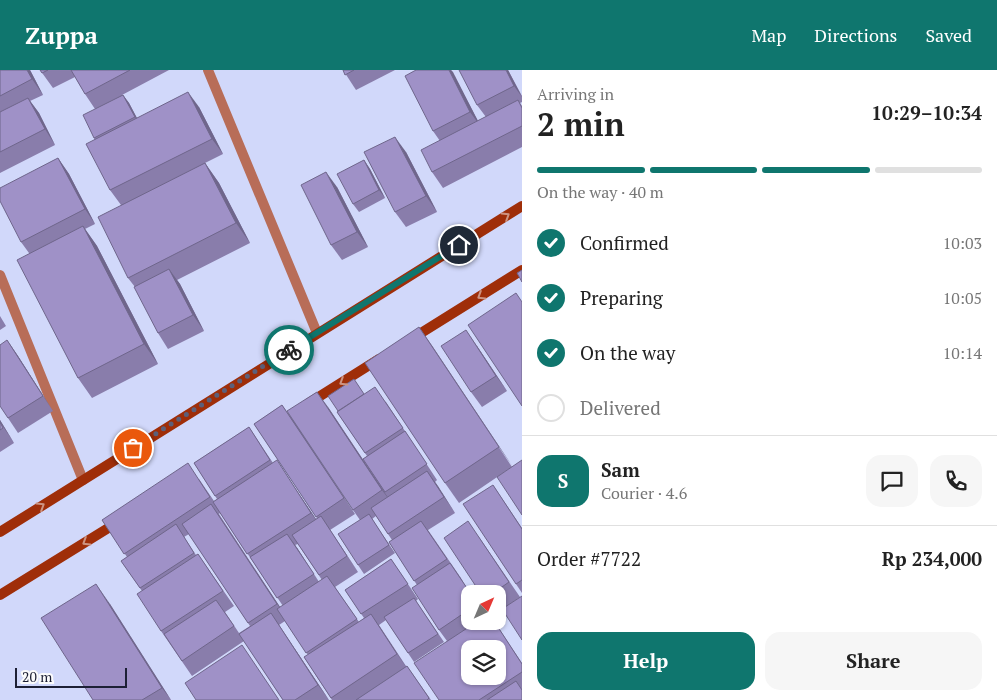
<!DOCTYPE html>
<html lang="en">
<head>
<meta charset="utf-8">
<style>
  body { margin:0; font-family:"PT Serif",serif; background:#f6f6f6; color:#222; height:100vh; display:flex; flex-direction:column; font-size:19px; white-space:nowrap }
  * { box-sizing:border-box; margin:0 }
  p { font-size:16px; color:#767676 }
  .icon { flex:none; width:28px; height:28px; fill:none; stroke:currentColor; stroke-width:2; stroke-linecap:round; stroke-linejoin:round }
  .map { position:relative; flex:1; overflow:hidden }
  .panel { display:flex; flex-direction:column; background:#fff; width:475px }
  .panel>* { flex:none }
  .needle { width:32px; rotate:44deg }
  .buttons { position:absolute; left:461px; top:515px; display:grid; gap:10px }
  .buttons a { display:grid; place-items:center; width:45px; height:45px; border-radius:10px; background:#fff; box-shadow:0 1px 4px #0004; font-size:25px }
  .scale { position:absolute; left:15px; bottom:12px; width:112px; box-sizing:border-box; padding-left:5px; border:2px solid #1d2035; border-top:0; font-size:14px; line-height:18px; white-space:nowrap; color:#1d2035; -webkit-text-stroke:4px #fbfbfb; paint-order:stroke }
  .pin { position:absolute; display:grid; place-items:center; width:42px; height:42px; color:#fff; margin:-21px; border:2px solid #fff; border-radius:50%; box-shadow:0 1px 5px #0007 }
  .courier { position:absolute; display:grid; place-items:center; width:50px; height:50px; margin:-25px; border:4px solid #0f766e; border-radius:50%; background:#fff; color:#222; box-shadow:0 1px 6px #0007 }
  .headline em { font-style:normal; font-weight:700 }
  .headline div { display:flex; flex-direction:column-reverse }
  .headline { display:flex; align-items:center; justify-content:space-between; height:85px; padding:0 15px }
  h1 { font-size:32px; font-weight:700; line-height:38px }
  .bar { display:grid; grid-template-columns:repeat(4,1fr); gap:8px 5px; align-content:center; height:60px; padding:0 15px }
  .bar i { height:6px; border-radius:4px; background:#e0e0e0 }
  .bar .active { background:#0f766e }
  .bar p { grid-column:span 4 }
  .line { display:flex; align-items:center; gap:12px; padding:0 15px; border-top:1px solid #e0e0e0 }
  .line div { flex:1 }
  .round { display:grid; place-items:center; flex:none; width:52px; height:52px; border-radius:15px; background:#f6f6f6 }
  ol { padding:0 15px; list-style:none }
  li { display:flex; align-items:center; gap:15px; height:55px }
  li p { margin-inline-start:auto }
  li .icon { padding:5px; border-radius:50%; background:#0f766e; color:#fff; stroke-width:4 }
  li:last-child { color:#767676 }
  li i { width:28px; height:28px; border:2px solid #e0e0e0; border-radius:50% }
  .cta { display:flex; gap:10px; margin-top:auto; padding:10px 15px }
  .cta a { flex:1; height:58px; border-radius:15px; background:#0f766e; color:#fff; font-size:20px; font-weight:700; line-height:58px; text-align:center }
  .cta a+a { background:#f6f6f6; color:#222 }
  header { display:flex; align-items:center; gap:30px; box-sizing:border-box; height:70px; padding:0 25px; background:#0f766e; color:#fff }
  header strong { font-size:24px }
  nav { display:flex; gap:28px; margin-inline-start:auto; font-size:18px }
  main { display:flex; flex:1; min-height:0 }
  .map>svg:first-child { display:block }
</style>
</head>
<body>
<header>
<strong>Zuppa</strong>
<nav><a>Map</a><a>Directions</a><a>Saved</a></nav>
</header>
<main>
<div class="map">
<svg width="522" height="630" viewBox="0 0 522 630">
  <rect width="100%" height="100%" fill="#d1d8fa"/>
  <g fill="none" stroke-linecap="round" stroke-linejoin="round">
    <g stroke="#b86d58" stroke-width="10">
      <path d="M208 0 317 263"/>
      <path d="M0 205 83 410"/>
    </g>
    <g stroke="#9f2e09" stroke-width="10">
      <path d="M413 268 522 200"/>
      <path d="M309 333 379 289"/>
      <path d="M0 462 522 136"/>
      <path d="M0 525 118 452"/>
    </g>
  </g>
  <g fill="#897dab" fill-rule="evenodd">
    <path d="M0 0H30L43 25 30 31 39 43 55 75 0 103Z"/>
    <path d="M40 0H169L122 25H123L129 33 137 48 199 37 223 84 205 93 219 113 250 173 177 210 180 214 204 261 168 279 158 263 135 217 128 208 121 135 110 120 94 68 95 39 85 24 75 7 53 18Z"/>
    <path d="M343 0H395L356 20Z"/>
    <path d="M415 0H451L478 51 486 47 477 35 508 0 522 26V32L520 33 522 36V77L443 118 432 102 440 71 433 61Z"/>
    <path d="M406 82 437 142 406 157 395 142Z"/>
    <path d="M58 88 69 104 95 154 85 159 97 176 158 294 92 328 78 308 29 183 21 172Z"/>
    <path d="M364 90 370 99 385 128 359 142 353 134Z"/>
    <path d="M337 117 368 177 342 190 331 175Z"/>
    <path d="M0 246 6 256 0 260Z"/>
    <path d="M419 257 512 397 459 433 445 413Z"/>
    <path d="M7 270 18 286 53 341 18 363 8 348Z"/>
    <path d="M477 276 507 321 482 337 471 322Z"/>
    <path d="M364 324 386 332 437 410 435 412 455 443 428 460 461 508 470 524V551H494L522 593V630H439L447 571 439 560 417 515 389 472 392 470 376 446 372 449 395 483 364 504 358 495 360 450 353 440 328 337 388 427 363 389 367 386 337 342Z"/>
    <path d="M282 335 355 444 330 460 358 502 335 517 359 552 364 548 345 520 391 489 418 529 416 531 444 572 414 592 386 550 379 555 406 596H407L431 630H332L304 587 308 585 285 551 279 555 329 630H283L244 571 192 606 161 561 142 521 121 491 127 487 102 450 199 409 214 431 217 429 194 393 249 357 273 393 287 406 316 449 317 448 254 354ZM220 443 283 536 280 537 219 444ZM189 464 250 556 239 563 225 542 234 536 198 484 196 485 184 467ZM298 474 322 510 319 512 295 475Z"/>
    <path d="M0 350 14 373 0 382Z"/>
    <path d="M493 415 522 458V523L516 514Z"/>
    <path d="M479 467 520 527 498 543V524H481Z"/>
    <path d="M110 534 171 630H93Z"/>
  </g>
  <g fill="#6f668b">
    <path d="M27 0H30L43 25 32 9Z"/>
    <path d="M449 0H451L453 2 481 57 470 42Z"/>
    <path d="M506 0H508L522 27 514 16Z"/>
    <path d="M188 22 199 37 223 84 212 69Z"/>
    <path d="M123 25 129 33 141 56 135 47Z"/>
    <path d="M28 28 39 43 55 75 45 59Z"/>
    <path d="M395 67 406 82 437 142 426 126Z"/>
    <path d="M58 88 69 104 95 154 85 139Z"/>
    <path d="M364 90 370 99 385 128 379 120Z"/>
    <path d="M205 93 219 113 250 173 236 153Z"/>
    <path d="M326 102 337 117 368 177 357 162Z"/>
    <path d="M83 156 97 176 158 294 144 274Z"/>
    <path d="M169 199 180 214 204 261 193 245Z"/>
    <path d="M419 257 433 277 513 397 499 377Z"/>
    <path d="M466 260 477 276 507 321 496 306Z"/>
    <path d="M7 270 18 286 53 341 43 326Z"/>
    <path d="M317 322 328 337 393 435 382 420Z"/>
    <path d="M282 335 293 350 355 444 344 428Z"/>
    <path d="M0 350 14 373 0 352Z"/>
    <path d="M277 390 287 406 322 458 311 443Z"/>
    <path d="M427 401 438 416 455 443 444 427Z"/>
    <path d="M211 434 222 450 288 549 277 534Z"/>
    <path d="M321 446 331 461 358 502 347 486Z"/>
    <path d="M287 464 298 479 324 520 314 504Z"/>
    <path d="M96 514 110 534 171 630 162 618Z"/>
    <path d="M271 543 329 630 318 615Z"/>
    <path d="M371 544 381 559 408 600 397 584Z"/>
  </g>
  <g fill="#9f91c7" stroke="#6f668b" fill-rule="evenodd">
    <path d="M0 0H27L32 9 0 26Z"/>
    <path d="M40 0H48L42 3Z"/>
    <path d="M71 0H130L85 24Z"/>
    <path d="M343 0H354L345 5Z"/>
    <path d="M416 0H449L470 42 433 61 405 6Z"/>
    <path d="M459 0H506L514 16 477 35Z"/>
    <path d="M188 22 212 69 110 120 86 74Z"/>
    <path d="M123 25 135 47 94 68 83 45Z"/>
    <path d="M28 28 45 59 0 82V42Z"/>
    <path d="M518 30 522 38V56L432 102 421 80Z"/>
    <path d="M395 67 426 126 395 142 364 82Z"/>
    <path d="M58 88 85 139 21 172 0 131V118Z"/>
    <path d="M364 90 379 120 353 134 337 104Z"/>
    <path d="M205 93 236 153 128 208 98 147Z"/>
    <path d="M326 102 357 162 331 175 301 115Z"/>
    <path d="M83 156 144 274 78 308 17 190Z"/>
    <path d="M169 199 193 245 158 263 134 217Z"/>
    <path d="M522 200V212L517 203Z"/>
    <path d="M516 223 522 232V336L468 255Z"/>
    <path d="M419 257 499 377 445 413 365 293Z"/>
    <path d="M466 260 496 306 471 322 441 276Z"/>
    <path d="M7 270 43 326 8 348 0 336V275Z"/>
    <path d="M354 309 364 324 338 341 328 326Z"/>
    <path d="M375 317 403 358 365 383 337 342Z"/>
    <path d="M317 322 382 420 353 440 287 341Z"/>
    <path d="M282 335 344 428 316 447 254 354Z"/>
    <path d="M0 352 3 358 0 360Z"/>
    <path d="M249 357 270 390 215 426 194 393Z"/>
    <path d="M405 361 427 394 385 422 363 389Z"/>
    <path d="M277 390 311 443 247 484 213 432Z"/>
    <path d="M522 390V445L497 407Z"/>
    <path d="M188 393 210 427 124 484 102 450Z"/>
    <path d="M427 401 444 427 388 464 371 438Z"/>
    <path d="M493 415 522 459V510L516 514 463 434Z"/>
    <path d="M211 434 277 534 248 553 182 454Z"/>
    <path d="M369 444 389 475 358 495 338 464Z"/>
    <path d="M321 446 347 486 319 505 292 465Z"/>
    <path d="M421 451 447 489 414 511 389 472Z"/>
    <path d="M468 451 509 512 492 524H481L444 468Z"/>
    <path d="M176 454 194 483 140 518 121 491Z"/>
    <path d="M287 464 314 504 277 528 250 487Z"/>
    <path d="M198 484 223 521 161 561 137 524Z"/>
    <path d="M391 489 408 514 361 544 345 520Z"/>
    <path d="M450 493 471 524H470V539L439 560 412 518Z"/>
    <path d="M327 506 357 549 306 583 277 539Z"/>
    <path d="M96 514 162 618 142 630H93L41 548Z"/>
    <path d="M522 526V570L502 539Z"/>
    <path d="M414 528 438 564 408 583 384 547Z"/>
    <path d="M216 530 234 556 182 591 164 564Z"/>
    <path d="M271 543 318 615 295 630H283L239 564Z"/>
    <path d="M371 544 397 584 331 628 304 587Z"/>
    <path d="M478 551H494L522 594V602L479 630H439L414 593ZM470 579H498V606H470Z"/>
    <path d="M242 575 279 630H196L185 613Z"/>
    <path d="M407 596 429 628 427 630H356Z"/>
    <path d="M516 611 522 620V630H487Z"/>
  </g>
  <defs><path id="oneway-chevron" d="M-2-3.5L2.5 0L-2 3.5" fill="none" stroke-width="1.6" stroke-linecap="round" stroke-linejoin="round" transform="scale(1.25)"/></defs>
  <g stroke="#cd9482">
    <use href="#oneway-chevron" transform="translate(506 146) rotate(-32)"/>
    <use href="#oneway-chevron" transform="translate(481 226) rotate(148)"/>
    <use href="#oneway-chevron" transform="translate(343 312) rotate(148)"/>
    <use href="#oneway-chevron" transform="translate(41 436) rotate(-32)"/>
    <use href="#oneway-chevron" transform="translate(86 472) rotate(148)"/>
  </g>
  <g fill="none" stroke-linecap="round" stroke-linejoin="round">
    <path stroke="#5c607a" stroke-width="5" stroke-dasharray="0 9" d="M133 378 289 280"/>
    <path stroke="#0f766e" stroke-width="6" d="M289 280 459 175"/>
  </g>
</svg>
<div class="buttons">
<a><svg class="needle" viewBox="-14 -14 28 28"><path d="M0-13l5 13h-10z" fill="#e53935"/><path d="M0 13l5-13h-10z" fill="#767676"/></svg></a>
<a><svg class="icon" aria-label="layers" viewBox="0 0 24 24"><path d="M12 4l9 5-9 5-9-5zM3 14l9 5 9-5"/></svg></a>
</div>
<div class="scale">20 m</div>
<div class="pin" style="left:133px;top:378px;background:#ea580c"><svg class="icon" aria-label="bag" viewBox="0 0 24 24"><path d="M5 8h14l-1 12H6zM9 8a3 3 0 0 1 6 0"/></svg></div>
<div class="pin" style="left:459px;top:175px;background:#1f2937"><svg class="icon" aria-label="home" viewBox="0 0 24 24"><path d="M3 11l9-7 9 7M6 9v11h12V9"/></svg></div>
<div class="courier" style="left:289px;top:280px"><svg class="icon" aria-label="bike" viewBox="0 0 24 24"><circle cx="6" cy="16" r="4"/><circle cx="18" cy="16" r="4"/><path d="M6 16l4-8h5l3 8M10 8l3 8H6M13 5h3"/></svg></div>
</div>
<section class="panel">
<div class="headline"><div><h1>2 min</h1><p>Arriving in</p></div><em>10:29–10:34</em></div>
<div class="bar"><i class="active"></i><i class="active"></i><i class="active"></i><i></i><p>On the way · 40 m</p></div>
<ol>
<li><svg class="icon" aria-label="check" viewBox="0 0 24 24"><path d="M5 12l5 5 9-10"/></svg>Confirmed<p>10:03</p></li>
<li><svg class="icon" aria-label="check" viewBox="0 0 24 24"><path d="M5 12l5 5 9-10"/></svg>Preparing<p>10:05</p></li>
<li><svg class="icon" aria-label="check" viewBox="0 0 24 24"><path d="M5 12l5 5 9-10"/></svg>On the way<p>10:14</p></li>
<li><i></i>Delivered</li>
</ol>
<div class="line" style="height:90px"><b class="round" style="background:#0f766e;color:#fff">S</b><div><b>Sam</b><p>Courier · 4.6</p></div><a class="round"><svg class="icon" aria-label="chat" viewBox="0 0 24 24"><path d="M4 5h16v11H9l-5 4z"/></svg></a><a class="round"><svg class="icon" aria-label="phone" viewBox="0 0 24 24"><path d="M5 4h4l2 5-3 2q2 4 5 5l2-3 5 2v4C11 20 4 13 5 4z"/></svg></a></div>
<div class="line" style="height:65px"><div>Order #7722</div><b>Rp 234,000</b></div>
<div class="cta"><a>Help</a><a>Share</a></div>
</section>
</main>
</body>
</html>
